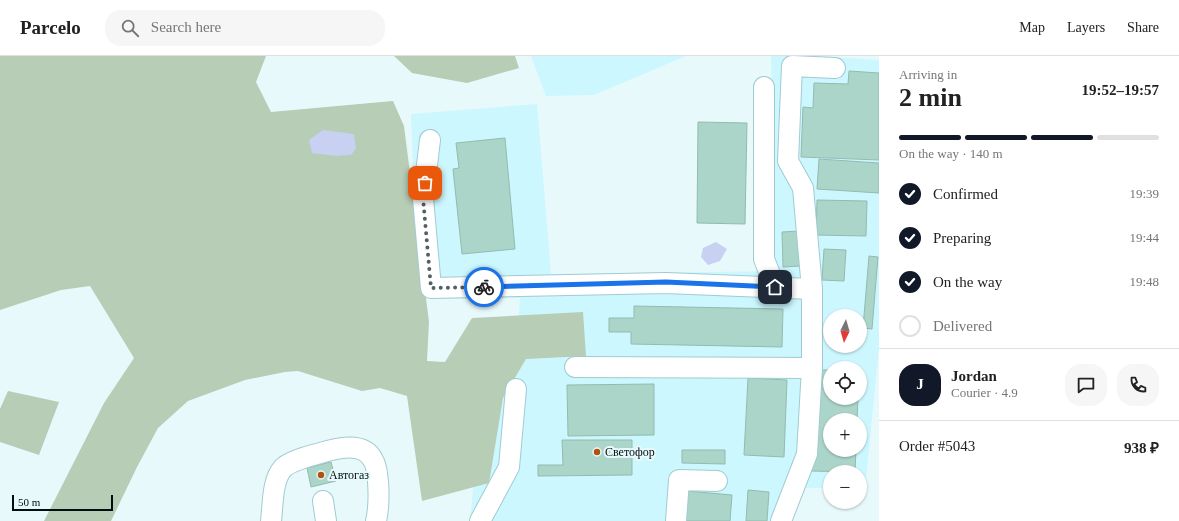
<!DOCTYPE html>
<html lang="en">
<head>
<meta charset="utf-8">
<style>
  body { margin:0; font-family:"Times New Roman",serif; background:#f6f6f6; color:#222; height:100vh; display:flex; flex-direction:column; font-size:15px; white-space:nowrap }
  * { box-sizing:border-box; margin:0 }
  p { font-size:13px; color:#767676 }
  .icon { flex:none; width:22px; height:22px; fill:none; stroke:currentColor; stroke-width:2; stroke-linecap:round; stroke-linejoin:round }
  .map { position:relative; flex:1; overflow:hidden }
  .sheet { display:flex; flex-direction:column; background:#fff; width:300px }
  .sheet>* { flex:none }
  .needle { width:26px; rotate:185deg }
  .tools { position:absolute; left:823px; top:253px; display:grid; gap:8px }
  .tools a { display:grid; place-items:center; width:44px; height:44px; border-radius:50%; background:#fff; box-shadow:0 1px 3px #0004; font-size:20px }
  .scale { position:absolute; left:12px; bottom:10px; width:101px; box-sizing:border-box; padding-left:4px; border:2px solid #010e11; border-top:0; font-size:11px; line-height:14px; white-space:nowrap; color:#010e11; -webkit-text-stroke:3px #e8f9fc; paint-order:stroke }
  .pin { position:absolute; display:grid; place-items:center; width:34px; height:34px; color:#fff; margin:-17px; border-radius:8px; box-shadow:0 2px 6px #0006 }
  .courier { position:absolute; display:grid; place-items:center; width:40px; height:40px; margin:-20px; border:3px solid #1a73e8; border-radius:50%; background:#fff; color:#222; box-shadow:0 1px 5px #0007 }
  .overview em { font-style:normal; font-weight:600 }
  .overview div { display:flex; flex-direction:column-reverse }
  .overview { display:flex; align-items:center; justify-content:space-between; height:68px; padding:0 20px }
  h1 { font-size:26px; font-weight:600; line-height:30px }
  .bar { display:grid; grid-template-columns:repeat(4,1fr); gap:6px 4px; align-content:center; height:48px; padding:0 20px }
  .bar i { height:5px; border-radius:3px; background:#e0e0e0 }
  .bar .active { background:#111827 }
  .bar p { grid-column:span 4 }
  .line { display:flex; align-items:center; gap:10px; padding:0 20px; border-top:1px solid #e0e0e0 }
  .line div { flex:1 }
  .round { display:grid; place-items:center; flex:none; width:42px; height:42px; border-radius:16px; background:#f6f6f6 }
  ol { padding:0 20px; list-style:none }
  li { display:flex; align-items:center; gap:12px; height:44px }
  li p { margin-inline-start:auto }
  li .icon { padding:4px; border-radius:50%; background:#111827; color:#fff; stroke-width:4 }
  li:last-child { color:#767676 }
  li i { width:22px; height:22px; border:2px solid #e0e0e0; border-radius:50% }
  header { display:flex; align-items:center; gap:24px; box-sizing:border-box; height:56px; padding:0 20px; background:#fff; border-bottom:1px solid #e0e0e0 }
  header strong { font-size:19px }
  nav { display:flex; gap:22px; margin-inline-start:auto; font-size:14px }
  .search { width:280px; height:36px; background:#f6f6f6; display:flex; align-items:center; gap:10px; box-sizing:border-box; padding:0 14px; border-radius:16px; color:#767676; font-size:15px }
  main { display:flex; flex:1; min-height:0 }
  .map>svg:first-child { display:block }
</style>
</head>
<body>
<header>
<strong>Parcelo</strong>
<div class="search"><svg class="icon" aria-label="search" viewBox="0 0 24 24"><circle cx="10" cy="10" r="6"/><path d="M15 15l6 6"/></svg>Search here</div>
<nav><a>Map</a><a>Layers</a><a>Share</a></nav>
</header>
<main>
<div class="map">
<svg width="879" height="465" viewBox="0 0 879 465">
  <rect width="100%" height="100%" fill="#e8f9fc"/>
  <g fill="#ccf7fe" fill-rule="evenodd">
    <path d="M531 0H686L594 39 546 40Z"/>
    <path d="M771 0H816L879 4V293L865 432H860V416H830V432H797L788 465H470L484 317 514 318 520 242 418 243 411 58 537 48 551 218 775 215ZM830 260H860V290H830ZM830 312H860V342H830ZM830 364H860V394H830Z"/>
  </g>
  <g fill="#b7cdb6">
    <path d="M0 0H266L256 26 271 56 393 45 404 70 429 266 427 305 445 306 472 262 583 256 586 300 526 303 503 342 489 427 422 445 407 340 380 332 362 335 298 315 285 316 245 324 188 345 158 372 137 411 111 465H44L104 347 134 302 90 230 61 234 0 254Z"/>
    <path d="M394 0H515L519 12 467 27 412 17Z"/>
    <path d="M8 335 59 346 39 399 0 386V353Z"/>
  </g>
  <g fill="#c8d1f2">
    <path d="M323 74 354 78 356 93 351 99 336 100 312 97 309 84Z"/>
    <path d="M716 186 727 193 720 205 708 209 701 201 703 192Z"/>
  </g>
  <g fill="#acd5ca" stroke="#92bbb0">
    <path d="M849 15 879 17V104L801 101 803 51 813 52 814 27 848 28Z"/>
    <path d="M698 66 747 67 745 168 697 167Z"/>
    <path d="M505 82 515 193 462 198 453 113 459 112 456 87Z"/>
    <path d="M819 103 879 107V137L817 133Z"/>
    <path d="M817 144 867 145 866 180 816 179Z"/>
    <path d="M800 175 801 210 783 211 782 176Z"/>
    <path d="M824 193 846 194 844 225 822 224Z"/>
    <path d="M869 200 878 201 872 273 863 272Z"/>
    <path d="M634 250 783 253 782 291 631 288V276H609V262H634Z"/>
    <path d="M816 314H830V342H858L857 364H830V394H856L855 416 811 415Z"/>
    <path d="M748 322 787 324 784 401 744 399Z"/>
    <path d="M654 328V379L568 380 567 329Z"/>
    <path d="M562 384H632V419L538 420V409H563Z"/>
    <path d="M682 394H725V408L682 407Z"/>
    <path d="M331 406 336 425 311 431 307 412Z"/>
    <path d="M748 434 769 436 767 465H746Z"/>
    <path d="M687 435 732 439 730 465H684Z"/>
  </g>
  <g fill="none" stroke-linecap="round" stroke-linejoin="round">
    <defs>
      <g id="minor">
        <path d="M764 31V203L775 231"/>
        <path d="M430 84 423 142 431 232 666 227 812 233"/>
        <path d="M575 311 812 312"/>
        <path d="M323 445 326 465"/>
        <path d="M271 465C273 449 272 424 283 412 289 406 309 400 317 398 334 393 363 384 373 404 377 410 377 419 378 425 379 439 379 452 376 465"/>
        <path d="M480 465 509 411 516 333"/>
        <path d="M676 465 679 424 717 425"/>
        <path d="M781 465 807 398 812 312V233L803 132 788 105 792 10 835 12"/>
      </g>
    </defs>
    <use href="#minor" stroke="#a0cbd2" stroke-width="22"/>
    <use href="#minor" stroke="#fff" stroke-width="20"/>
  </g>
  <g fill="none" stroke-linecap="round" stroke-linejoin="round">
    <path stroke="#526063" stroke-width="4" stroke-dasharray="0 7.2" d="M425 127 423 142 431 232 484 231"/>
    <path stroke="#1a73e8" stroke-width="5" d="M484 231 666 226 775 231"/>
  </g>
  <g fill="#b2520e" stroke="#e8f9fc" stroke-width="1.5">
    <circle cx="597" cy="396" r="4"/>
    <circle cx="321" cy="419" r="4"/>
  </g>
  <g text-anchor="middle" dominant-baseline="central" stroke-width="4" stroke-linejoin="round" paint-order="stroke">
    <g font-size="12" fill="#010e11" stroke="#e8f9fc" text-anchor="start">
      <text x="605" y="396">Светофор</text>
      <text x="329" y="419">Автогаз</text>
    </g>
  </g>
</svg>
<div class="tools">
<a><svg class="needle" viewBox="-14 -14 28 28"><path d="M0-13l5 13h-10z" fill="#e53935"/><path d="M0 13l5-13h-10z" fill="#767676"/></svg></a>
<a><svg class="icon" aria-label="locate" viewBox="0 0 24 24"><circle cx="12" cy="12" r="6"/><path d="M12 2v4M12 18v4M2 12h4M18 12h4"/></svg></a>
<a>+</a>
<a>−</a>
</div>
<div class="scale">50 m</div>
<div class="pin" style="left:425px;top:127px;background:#ea580c"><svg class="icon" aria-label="bag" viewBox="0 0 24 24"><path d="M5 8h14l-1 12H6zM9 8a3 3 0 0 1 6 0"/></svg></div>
<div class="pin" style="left:775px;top:231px;background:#1f2937"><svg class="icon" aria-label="home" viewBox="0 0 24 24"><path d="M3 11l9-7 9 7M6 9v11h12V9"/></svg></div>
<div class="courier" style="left:484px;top:231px"><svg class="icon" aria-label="bike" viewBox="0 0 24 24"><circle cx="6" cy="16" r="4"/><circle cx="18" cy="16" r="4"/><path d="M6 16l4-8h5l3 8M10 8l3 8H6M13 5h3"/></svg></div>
</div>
<section class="sheet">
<div class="overview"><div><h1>2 min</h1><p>Arriving in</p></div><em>19:52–19:57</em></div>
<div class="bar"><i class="active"></i><i class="active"></i><i class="active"></i><i></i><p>On the way · 140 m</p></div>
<ol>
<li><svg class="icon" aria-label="check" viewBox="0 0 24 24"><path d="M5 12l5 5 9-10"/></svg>Confirmed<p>19:39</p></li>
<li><svg class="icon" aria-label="check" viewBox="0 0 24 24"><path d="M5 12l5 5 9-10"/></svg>Preparing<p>19:44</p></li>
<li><svg class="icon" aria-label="check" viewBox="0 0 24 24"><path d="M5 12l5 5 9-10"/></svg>On the way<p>19:48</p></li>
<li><i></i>Delivered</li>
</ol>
<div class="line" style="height:72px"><b class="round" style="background:#111827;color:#fff">J</b><div><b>Jordan</b><p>Courier · 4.9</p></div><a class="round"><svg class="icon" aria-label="chat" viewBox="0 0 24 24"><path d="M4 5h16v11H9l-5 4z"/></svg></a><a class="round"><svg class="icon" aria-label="phone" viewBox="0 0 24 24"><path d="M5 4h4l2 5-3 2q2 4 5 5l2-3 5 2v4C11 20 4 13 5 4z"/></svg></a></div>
<div class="line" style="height:52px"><div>Order #5043</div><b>938 ₽</b></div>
</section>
</main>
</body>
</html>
